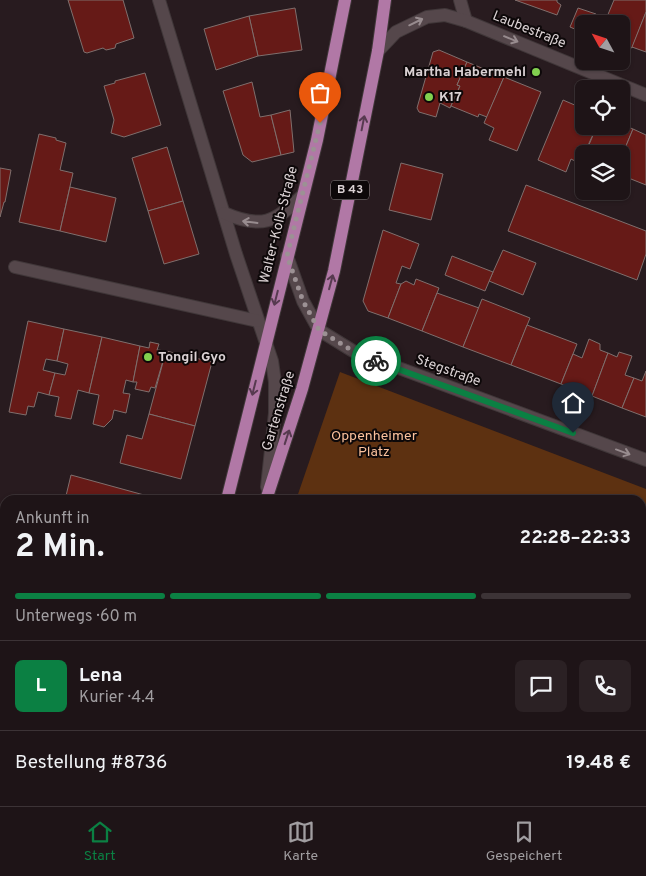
<!DOCTYPE html>
<html lang="de">
<head>
<meta charset="utf-8">
<style>
  body { margin:0; font-family:Overpass,sans-serif; background:#2b2124; color:#f1f3f6; height:100vh; display:flex; flex-direction:column; font-size:19px; white-space:nowrap }
  * { box-sizing:border-box; margin:0 }
  p { font-size:16px; color:#a19ea1 }
  .icon { flex:none; width:28px; height:28px; fill:none; stroke:currentColor; stroke-width:2; stroke-linecap:round; stroke-linejoin:round }
  .map { position:relative; flex:1; overflow:hidden }
  .details { position:absolute; left:0px; top:495px; width:646px; height:311px; display:flex; flex-direction:column; background:#1e1417; border-radius:15px 15px 0 0; box-shadow:0 1px 4px #0004,0 0 0 1px #3c3336 }
  .details>* { flex:none }
  .needle { width:32px; rotate:310deg }
  .buttons { position:absolute; left:575px; top:15px; display:grid; gap:10px }
  .buttons a { display:grid; place-items:center; width:55px; height:55px; border-radius:8px; background:#1e1417; box-shadow:0 1px 4px #0004,0 0 0 1px #3c3336; font-size:25px }
  .pin { position:absolute; display:grid; place-items:center; width:42px; height:42px; color:#fff; margin:-51px -21px; border-radius:50% 50% 50% 0; rotate:-45deg; box-shadow:0 0 5px #0007 }
  .pin .icon { rotate:45deg }
  .courier { position:absolute; display:grid; place-items:center; width:50px; height:50px; margin:-25px; border:4px solid #0b8043; border-radius:50%; background:#fff; color:#222; box-shadow:0 1px 6px #0007 }
  .head em { font-style:normal; font-weight:700 }
  .head div { display:flex; flex-direction:column-reverse }
  .head { display:flex; align-items:center; justify-content:space-between; height:85px; padding:0 15px }
  h1 { font-size:32px; font-weight:700; line-height:38px }
  .bar { display:grid; grid-template-columns:repeat(4,1fr); gap:8px 5px; align-content:center; height:60px; padding:0 15px }
  .bar i { height:6px; border-radius:4px; background:#3c3336 }
  .bar .selected { background:#0b8043 }
  .bar p { grid-column:span 4 }
  .line { display:flex; align-items:center; gap:12px; padding:0 15px; border-top:1px solid #3c3336 }
  .line div { flex:1 }
  .round { display:grid; place-items:center; flex:none; width:52px; height:52px; border-radius:8px; background:#2b2124 }
  .tab-bar { display:flex; justify-content:space-around; align-items:center; height:70px; border-top:1px solid #3c3336; background:#1e1417; font-size:14px; color:#a19ea1 }
  .tab-bar a { display:grid; justify-items:center; gap:2px }
  .tab-bar .selected { color:#0b8043 }
  .map>svg:first-child { display:block }
</style>
</head>
<body>
<div class="map">
<svg width="646" height="806" viewBox="0 0 646 806">
  <rect width="100%" height="100%" fill="#281b1f"/>
  <path fill="#5d3111" d="M340 372 646 489V679L641 682V500H296Z"/>
  <g fill="#661a17" stroke="#7f6f6d">
    <path d="M68 0H123L134 38 116 44 115 48 106 50 103 48 87 53 84 52Z"/>
    <path d="M515 0H557V2L561 5 557 15Z"/>
    <path d="M614 0H646V12L632 48 621 43V24H604Z"/>
    <path d="M295 8 302 50 258 56 249 16Z"/>
    <path d="M578 8 596 14 592 24H584V33L570 27Z"/>
    <path d="M646 12V52L632 47Z"/>
    <path d="M249 16 258 56 216 70 204 29Z"/>
    <path d="M439 50 467 62 457 85 460 86 450 108 440 103 436 117 419 112 417 108 433 52Z"/>
    <path d="M467 62 504 77 487 117 479 114 478 117 451 106 460 86 457 85Z"/>
    <path d="M145 73 161 125 124 137 111 133 114 120 104 86 115 83V81Z"/>
    <path d="M504 77 541 92 517 151 489 140 494 128 484 123Z"/>
    <path d="M252 82 260 117 271 115 281 155 252 162 243 155 223 91Z"/>
    <path d="M563 100 584 109V126H597L584 154 581 164 571 159 566 172 538 160Z"/>
    <path d="M290 110 294 152 281 155 271 115Z"/>
    <path d="M621 124 633 129 621 158V154H585L597 126H621Z"/>
    <path d="M633 129 646 135V185L621 175V158Z"/>
    <path d="M39 134 56 138V140L66 143 60 170 73 173 60 231 19 222Z"/>
    <path d="M167 147 183 201 148 211 132 158Z"/>
    <path d="M401 163 443 174 431 220 389 210Z"/>
    <path d="M0 168 11 170 5 202H4L0 217Z"/>
    <path d="M526 185 646 231V254L637 280 508 231Z"/>
    <path d="M70 187 116 198 106 242 60 231Z"/>
    <path d="M183 201 199 254 164 264 148 211Z"/>
    <path d="M383 230 419 244 410 269 402 266 396 283 401 284 388 318 368 311 363 301Z"/>
    <path d="M503 250 536 263 523 295 489 281Z"/>
    <path d="M452 256 493 272 485 291 445 275Z"/>
    <path d="M416 279 439 288 422 331 388 318 401 284 406 281 414 285Z"/>
    <path d="M437 293 479 308 463 347 422 331Z"/>
    <path d="M482 299 530 318 511 365 463 347Z"/>
    <path d="M28 321 64 329 57 361 46 359 43 370 55 373 49 395 38 392 34 407 28 406 26 415 9 412Z"/>
    <path d="M527 325 577 344 561 384 511 365Z"/>
    <path d="M64 329 102 337 89 393 78 390 71 419 55 416 59 397 49 395 55 373 65 375 68 364 57 361Z"/>
    <path d="M102 337 140 346 133 382 126 380 123 393 130 394 126 413 114 410 112 419 104 427 93 424 99 395 89 393Z"/>
    <path d="M589 339 600 344V350L608 353 592 396 561 384 573 354 582 358Z"/>
    <path d="M150 342 159 344 157 350 166 351 155 388 151 387 149 392 135 389 137 382H133L140 346 149 348Z"/>
    <path d="M166 351 212 362 195 426 149 414Z"/>
    <path d="M619 352 632 356 625 375 634 378 622 408 592 396 608 353 617 357Z"/>
    <path d="M646 371V417L622 408 634 378 642 381Z"/>
    <path d="M149 414 195 426 181 479 120 463 127 435 142 439Z"/>
    <path d="M71 475 155 498 154 500H65Z"/>
    <path d="M59 801H83L82 806H59Z"/>
    <path d="M291 801H321L334 806H289L288 804Z"/>
  </g>
  <g fill="none" stroke-linecap="round" stroke-linejoin="round">
    <defs>
      <g id="street">
        <path d="M159 0 236 254 272 361 275 382V413L267 487"/>
        <path d="M460 0 466 21"/>
        <path d="M378 51 396 32 427 17 445 15 466 21 646 95"/>
        <path d="M224 213C261 229 275 223 303 195"/>
        <path d="M287 256 303 301 319 330 353 351 646 460"/>
        <path d="M15 267 258 321"/>
        <path d="M641 719 646 721"/>
        <path d="M641 750 646 737"/>
        <path d="M238 801 241 806"/>
        <path d="M621 806 623 801"/>
      </g>
      <g id="primary">
        <path d="M227 500 317 140 345 0"/>
        <path d="M266 500 302 389 334 271 378 51 385 0"/>
        <path d="M154 806 155 801"/>
        <path d="M165 806 167 801"/>
      </g>
    </defs>
    <use href="#street" stroke="#403739" stroke-width="14"/>
    <use href="#primary" stroke="#403739" stroke-width="14"/>
    <use href="#street" stroke="#55474b" stroke-width="12"/>
    <use href="#primary" stroke="#b178a6" stroke-width="12"/>
  </g>
  <defs><path id="oneway-shaft" d="M-6 0H5M1.5-3L5.5 0L1.5 3" fill="none" stroke-width="1.6" stroke-linecap="round" stroke-linejoin="round" transform="scale(1.25)"/></defs>
  <g stroke="#988c8f">
    <use href="#oneway-shaft" transform="translate(416 22) rotate(-26)"/>
    <use href="#oneway-shaft" transform="translate(511 39) rotate(22)"/>
    <use href="#oneway-shaft" transform="translate(250 222) rotate(-173)"/>
    <use href="#oneway-shaft" transform="translate(623 452) rotate(20)"/>
  </g>
  <g stroke="#573a50">
    <use href="#oneway-shaft" transform="translate(363 123) rotate(-79)"/>
    <use href="#oneway-shaft" transform="translate(331 282) rotate(-75)"/>
    <use href="#oneway-shaft" transform="translate(276 298) rotate(104)"/>
    <use href="#oneway-shaft" transform="translate(254 388) rotate(104)"/>
    <use href="#oneway-shaft" transform="translate(287 437) rotate(-72)"/>
  </g>
  <g fill="none" stroke-linecap="round" stroke-linejoin="round">
    <path stroke="#9c9194" stroke-width="5" stroke-dasharray="0 9" d="M320 123 287 256 303 301 319 330 353 351 376 361"/>
    <path stroke="#0b8043" stroke-width="6" d="M376 361 573 433"/>
  </g>
  <g fill="#82d04f" stroke="#0d0809" stroke-width="2">
    <circle cx="536" cy="72" r="5"/>
    <circle cx="429" cy="97" r="5"/>
    <circle cx="148" cy="357" r="5"/>
  </g>
  <g text-anchor="middle" dominant-baseline="central" stroke-width="4" stroke-linejoin="round" paint-order="stroke">
    <rect fill="#0d0809" stroke="#9c9596" stroke-width="1" x="331" y="180.5" width="38" height="19" rx="4"/>
    <g font-size="12" font-weight="bold" fill="#dad1d3">
      <text x="350" y="190">B 43</text>
    </g>
    <g font-size="14" fill="#dad1d3" stroke="#0d0809">
      <text transform="translate(529 30) rotate(22)">Laubestraße</text>
      <text transform="translate(279 225) rotate(-76)">Walter-Kolb-Straße</text>
      <text transform="translate(448 371) rotate(20)">Stegstraße</text>
      <text transform="translate(279 411) rotate(-73)">Gartenstraße</text>
    </g>
    <g font-size="14" font-weight="bold" fill="#dad1d3" stroke="#0d0809" text-anchor="start">
      <text x="526" y="72" text-anchor="end">Martha Habermehl</text>
      <text x="439" y="97">K17</text>
      <text x="158" y="357">Tongil Gyo</text>
    </g>
    <g font-size="14" fill="#fbc19c" stroke="#0d0809">
      <text x="374" y="436">Oppenheimer<tspan x="374" dy="16">Platz</tspan></text>
    </g>
  </g>
</svg>
<div class="buttons">
<a><svg class="needle" viewBox="-14 -14 28 28"><path d="M0-13l5 13h-10z" fill="#e53935"/><path d="M0 13l5-13h-10z" fill="#a19ea1"/></svg></a>
<a><svg class="icon" aria-label="locate" viewBox="0 0 24 24"><circle cx="12" cy="12" r="6"/><path d="M12 2v4M12 18v4M2 12h4M18 12h4"/></svg></a>
<a><svg class="icon" aria-label="layers" viewBox="0 0 24 24"><path d="M12 4l9 5-9 5-9-5zM3 14l9 5 9-5"/></svg></a>
</div>
<div class="pin" style="left:320px;top:123px;background:#ea580c"><svg class="icon" aria-label="bag" viewBox="0 0 24 24"><path d="M5 8h14l-1 12H6zM9 8a3 3 0 0 1 6 0"/></svg></div>
<div class="pin" style="left:573px;top:433px;background:#1f2937"><svg class="icon" aria-label="home" viewBox="0 0 24 24"><path d="M3 11l9-7 9 7M6 9v11h12V9"/></svg></div>
<div class="courier" style="left:376px;top:361px"><svg class="icon" aria-label="bike" viewBox="0 0 24 24"><circle cx="6" cy="16" r="4"/><circle cx="18" cy="16" r="4"/><path d="M6 16l4-8h5l3 8M10 8l3 8H6M13 5h3"/></svg></div>
<section class="details">
<div class="head"><div><h1>2 Min.</h1><p>Ankunft in</p></div><em>22:28–22:33</em></div>
<div class="bar"><i class="selected"></i><i class="selected"></i><i class="selected"></i><i></i><p>Unterwegs · 60 m</p></div>
<div class="line" style="height:90px"><b class="round" style="background:#0b8043;color:#fff">L</b><div><b>Lena</b><p>Kurier · 4.4</p></div><a class="round"><svg class="icon" aria-label="chat" viewBox="0 0 24 24"><path d="M4 5h16v11H9l-5 4z"/></svg></a><a class="round"><svg class="icon" aria-label="phone" viewBox="0 0 24 24"><path d="M5 4h4l2 5-3 2q2 4 5 5l2-3 5 2v4C11 20 4 13 5 4z"/></svg></a></div>
<div class="line" style="height:65px"><div>Bestellung #8736</div><b>19.48 €</b></div>
</section>
</div>
<nav class="tab-bar">
<a class="selected"><svg class="icon" aria-label="home" viewBox="0 0 24 24"><path d="M3 11l9-7 9 7M6 9v11h12V9"/></svg>Start</a>
<a><svg class="icon" aria-label="map" viewBox="0 0 24 24"><path d="M3 6l6-2 6 2 6-2v14l-6 2-6-2-6 2zM9 4v14M15 6v14"/></svg>Karte</a>
<a><svg class="icon" aria-label="saved" viewBox="0 0 24 24"><path d="M7 4h10v16l-5-4-5 4z"/></svg>Gespeichert</a>
</nav>
</body>
</html>
